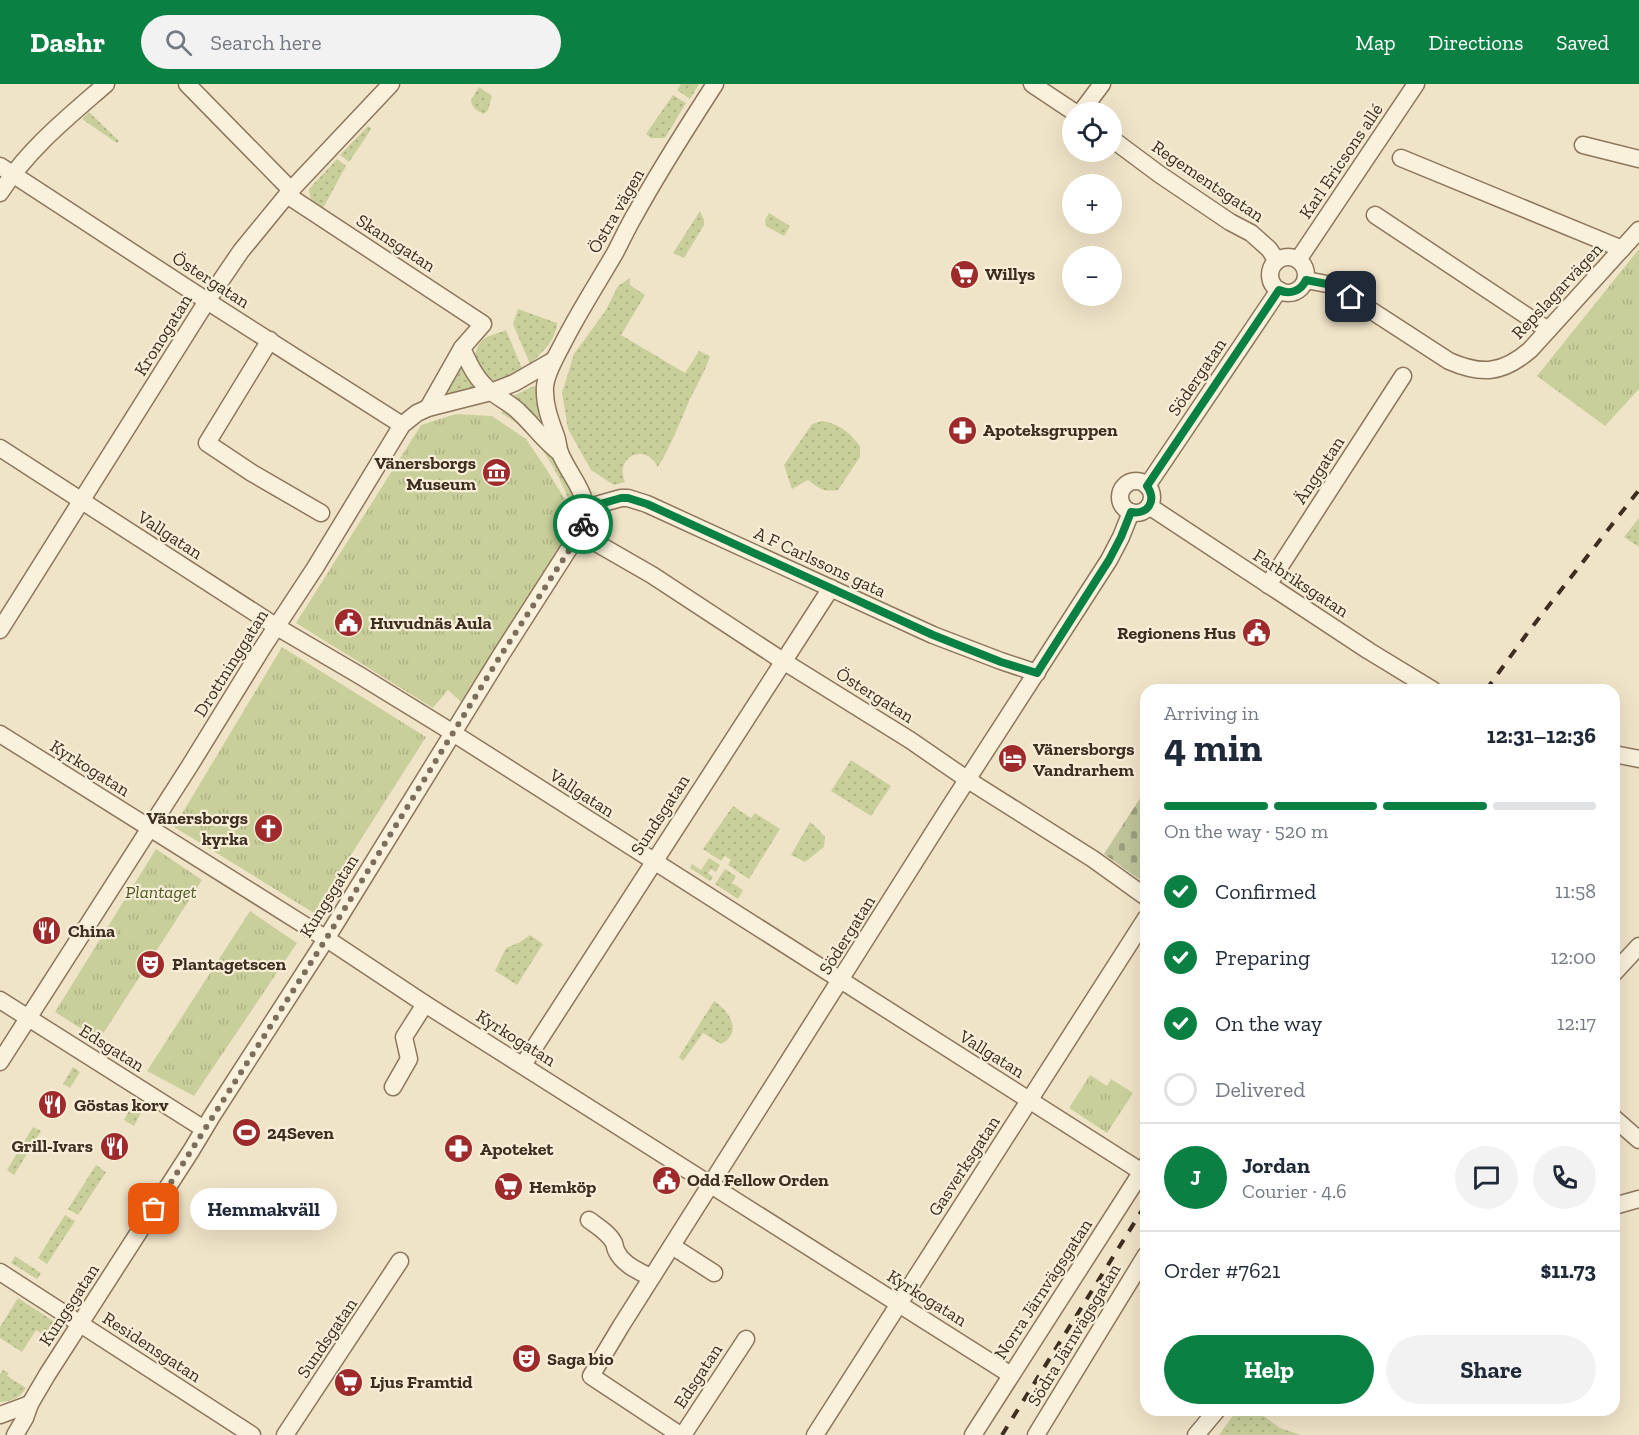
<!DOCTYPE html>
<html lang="en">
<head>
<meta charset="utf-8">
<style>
  body { margin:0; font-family:"Zilla Slab",serif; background:#f2f2f3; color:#1f2937; height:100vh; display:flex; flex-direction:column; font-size:22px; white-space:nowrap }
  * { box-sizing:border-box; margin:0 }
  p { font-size:20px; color:#747a83 }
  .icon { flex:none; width:33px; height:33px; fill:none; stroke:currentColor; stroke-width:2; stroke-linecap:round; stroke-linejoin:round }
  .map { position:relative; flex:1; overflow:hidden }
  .drawer { position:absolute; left:1140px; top:600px; width:480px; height:732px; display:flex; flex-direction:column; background:#fff; border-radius:18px; box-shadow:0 6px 24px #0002 }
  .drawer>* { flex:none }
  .buttons { position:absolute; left:1062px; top:18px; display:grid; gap:12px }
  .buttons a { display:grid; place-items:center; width:60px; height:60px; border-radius:50%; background:#fff; box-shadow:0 6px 24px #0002; font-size:30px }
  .pin { position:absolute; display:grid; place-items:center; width:51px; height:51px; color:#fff; margin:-26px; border-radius:12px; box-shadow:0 3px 9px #0006 }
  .courier { position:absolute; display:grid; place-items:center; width:60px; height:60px; margin:-30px; border:4px solid #0b8043; border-radius:50%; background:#fff; color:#222; box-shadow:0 2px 8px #0007 }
  .bubble { position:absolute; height:42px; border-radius:21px; background:#fff; box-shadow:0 6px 24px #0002; font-size:20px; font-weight:800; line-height:42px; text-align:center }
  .overview em { font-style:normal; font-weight:800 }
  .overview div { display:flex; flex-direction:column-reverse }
  .overview { display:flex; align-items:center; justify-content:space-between; height:102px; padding:0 24px }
  h1 { font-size:39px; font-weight:800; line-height:45px }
  .bar { display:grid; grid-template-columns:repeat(4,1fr); gap:9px 6px; align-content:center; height:72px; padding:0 24px }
  .bar i { height:8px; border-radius:4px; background:#e0e1e3 }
  .bar .selected { background:#0b8043 }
  .bar p { grid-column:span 4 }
  .line { display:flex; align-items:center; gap:15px; padding:0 24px; border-top:2px solid #e0e1e3 }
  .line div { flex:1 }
  .round { display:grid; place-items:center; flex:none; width:63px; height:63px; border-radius:32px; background:#f2f2f3 }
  ol { padding:0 24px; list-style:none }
  li { display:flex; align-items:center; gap:18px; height:66px }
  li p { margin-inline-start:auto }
  li .icon { padding:6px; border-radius:50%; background:#0b8043; color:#fff; stroke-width:4 }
  li:last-child { color:#747a83 }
  li i { width:33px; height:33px; border:3px solid #e0e1e3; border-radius:50% }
  .action { display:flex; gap:12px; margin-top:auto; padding:12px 24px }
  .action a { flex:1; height:69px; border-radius:36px; background:#0b8043; color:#fff; font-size:24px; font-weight:800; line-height:69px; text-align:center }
  .action a+a { background:#f2f2f3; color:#1f2937 }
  header { display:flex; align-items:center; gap:36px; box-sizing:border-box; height:84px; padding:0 30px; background:#0b8043; color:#fff }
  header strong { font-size:28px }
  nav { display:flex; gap:33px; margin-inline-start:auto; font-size:21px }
  .search { width:420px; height:54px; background:#f2f2f3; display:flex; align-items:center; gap:15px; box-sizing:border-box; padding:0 21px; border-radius:33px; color:#747a83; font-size:22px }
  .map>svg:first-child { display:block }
</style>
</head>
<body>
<header>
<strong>Dashr</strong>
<div class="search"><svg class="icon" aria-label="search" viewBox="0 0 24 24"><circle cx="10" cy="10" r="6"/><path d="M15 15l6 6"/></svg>Search here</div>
<nav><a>Map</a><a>Directions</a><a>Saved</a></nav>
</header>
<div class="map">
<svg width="1639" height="1351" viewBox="0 0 1639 1351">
  <defs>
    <pattern id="grass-dots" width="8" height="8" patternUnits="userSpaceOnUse" patternTransform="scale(1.5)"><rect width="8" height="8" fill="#c9cf9b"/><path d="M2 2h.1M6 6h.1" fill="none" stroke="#aeb285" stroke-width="1.8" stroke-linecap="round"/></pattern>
    <pattern id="cemetery-stones" width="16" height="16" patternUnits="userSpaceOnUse" patternTransform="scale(1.5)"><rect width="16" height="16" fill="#bfc49a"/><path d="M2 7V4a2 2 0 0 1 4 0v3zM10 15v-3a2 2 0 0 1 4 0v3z" fill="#9ca07d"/></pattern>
    <pattern id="park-tufts" width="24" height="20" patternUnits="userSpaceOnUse" patternTransform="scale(1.5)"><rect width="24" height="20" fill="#c9cf9b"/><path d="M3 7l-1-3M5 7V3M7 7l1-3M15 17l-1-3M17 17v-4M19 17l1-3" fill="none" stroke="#aeb285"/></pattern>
  </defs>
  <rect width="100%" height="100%" fill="#f0e4c8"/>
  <g fill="url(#grass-dots)">
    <path d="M681 0H699L690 15 677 6Z"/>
    <path d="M479 3 492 12 488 26 484 30C477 27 472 24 471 16Z"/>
    <path d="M673 11 686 19 665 54H651L646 50Z"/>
    <path d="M89 28 119 57 117 59 82 35Z"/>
    <path d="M368 42 371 44 370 47 349 78 340 71Z"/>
    <path d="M337 75 346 82 323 124 311 116 309 107 310 104Z"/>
    <path d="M700 127 704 136V141L684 174 673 169Z"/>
    <path d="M769 129 790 142 784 152 766 142 765 136Z"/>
    <path d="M630 194V201L645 211 621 251 685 289 699 267 710 272C705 288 697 301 690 315 680 338 671 362 658 383 646 358 614 372 625 398L614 401 591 386 568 345 562 309 574 270 606 226 618 202Z"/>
    <path d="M518 225 557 239C556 257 542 268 530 280L513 240Z"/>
    <path d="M506 246 523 287 497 297 489 296 474 274C480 251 486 254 506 246Z"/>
    <path d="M464 277 478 303 445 311 446 304Z"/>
    <path d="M534 302 538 303 542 336 511 313Z"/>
    <path d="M506 323 532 345 574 406 578 427 577 438 570 452 566 450 574 433C570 410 545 365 529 349 521 341 510 335 501 329Z"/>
    <path d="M822 337C840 340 849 348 860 362V373L838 406C823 408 820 405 808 396L792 405 784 381 812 340Z"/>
    <path d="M1639 434V463L1624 453Z"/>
    <path d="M851 676 891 702 871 732 831 707Z"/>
    <path d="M733 722 751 734 755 729 780 745 749 795 728 781 731 776 725 772 721 777 703 765Z"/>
    <path d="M810 738 817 744 825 753 824 763 805 778 791 771Z"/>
    <path d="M709 774 720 781 716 788 711 785 708 789 713 793 710 797 690 784 692 780 701 786Z"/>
    <path d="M725 785 736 792 732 799 743 806 738 815 715 800Z"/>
    <path d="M530 851 543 860 517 901 495 887 506 864 520 858Z"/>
    <path d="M714 917C730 927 743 949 721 960L703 949 683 977 679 973Z"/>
    <path d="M73 983 80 988 70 1004 63 1000Z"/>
    <path d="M132 1021 142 1027 134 1042 124 1036Z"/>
    <path d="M33 1043 41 1047 14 1091 7 1086Z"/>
    <path d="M96 1081 106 1088 78 1131 68 1125Z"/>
    <path d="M65 1131 75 1137 47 1180 38 1174Z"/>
    <path d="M15 1172 41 1189 37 1195 11 1179Z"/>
    <path d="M18 1214 64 1244 55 1258 36 1246 22 1268 0 1254V1243Z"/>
    <path d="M3 1286 9 1289 7 1292 26 1304C19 1314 13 1317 0 1318V1290Z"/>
    <path d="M1237 1326H1256L1280 1344 1301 1351H1219Z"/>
  </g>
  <path fill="url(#cemetery-stones)" d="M1146 705V800L1104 770Z"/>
  <g fill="url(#park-tufts)">
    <path d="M1639 165V305L1605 342 1537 292Z"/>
    <path d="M456 330 492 332 526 355 545 383 566 417 560 461 461 618 448 606 433 624 296 539 421 341Z"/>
    <path d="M282 563 426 653 314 829 174 743Z"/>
    <path d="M156 765 202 796 99 956 55 928Z"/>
    <path d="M250 827 297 859 194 1012 147 987Z"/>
    <path d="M1090 991 1107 1002 1111 995 1133 1009 1107 1049 1069 1024Z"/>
  </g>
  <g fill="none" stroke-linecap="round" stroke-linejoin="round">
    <defs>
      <g id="minor">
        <path d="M187 0 291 106"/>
        <path d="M1032 0 1074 28"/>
        <path d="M1081 28 1102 0"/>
        <path d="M1112 55 1159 90 1230 138 1251 149 1269 165 1277 177"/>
        <path d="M1583 61 1639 75"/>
        <path d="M1401 74 1622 165"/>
        <path d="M0 82 207 217 402 341"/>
        <path d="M0 109C28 65 67 34 106 0"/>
        <path d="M287 111 483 240 462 264 428 324"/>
        <path d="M1375 131 1548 246"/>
        <circle cx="1288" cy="191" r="18"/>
        <path d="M1298 176 1416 0"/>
        <path d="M1306 196 1332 201 1449 277C1481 291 1502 290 1530 266L1639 146"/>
        <path d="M270 256 207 359 252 389 321 429"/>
        <path d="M462 264C470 282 477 297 493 309 502 316 513 321 520 329 534 342 544 357 560 369"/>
        <path d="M0 364 277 543 359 591 442 642 1142 1088"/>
        <circle cx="1136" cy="413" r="16"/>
        <path d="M1147 402 1279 206"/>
        <path d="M1149 422 1369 567 1433 606"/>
        <path d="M586 424 621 414H628L647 420 933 551 1001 577 1037 589"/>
        <path d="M579 449 652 491 783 577 910 656 968 696 1093 775 1146 813"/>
        <path d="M1268 501 1403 292"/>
        <path d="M0 546 207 217 241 167 291 106 391 0"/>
        <path d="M0 650 333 859 425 920 1011 1291"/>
        <path d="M1614 670 1639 675"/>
        <path d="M1614 889 1639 862"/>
        <path d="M0 916 204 1045"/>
        <path d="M0 978 189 683 263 563 315 484 402 341 417 329 428 324 491 308 514 299 554 276"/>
        <path d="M523 981 831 504"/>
        <path d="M393 1003 409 975 404 953 425 920"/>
        <path d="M1614 1034 1639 1056"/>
        <path d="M1614 1122 1639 1115"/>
        <path d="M589 1136C597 1142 609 1149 614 1159 615 1162 615 1165 617 1168 623 1180 640 1189 652 1193"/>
        <path d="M672 1162 714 1189"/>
        <path d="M0 1188 252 1351"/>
        <path d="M0 1331 30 1320"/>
        <path d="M15 1351 25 1334 30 1320 47 1291 191 1067 212 1032 326 855 501 571 579 449C597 415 572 398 560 369 558 364 558 357 556 352 550 336 544 320 545 303 546 289 556 273 562 261 578 229 597 200 615 169 622 156 628 142 636 129 660 85 688 42 715 0"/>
        <path d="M285 1351 400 1177"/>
        <path d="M680 1351 591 1292 621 1242 945 730 1109 476 1121 453 1131 428"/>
        <path d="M683 1351 746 1255"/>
        <path d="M815 1351 1146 834"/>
        <path d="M973 1351 1146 1081"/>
        <path d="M1036 1351 1146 1171"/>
        <path d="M1196 1351 1217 1326"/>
      </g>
    </defs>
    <use href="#minor" stroke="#8d765c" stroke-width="19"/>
    <use href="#minor" stroke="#faf1dc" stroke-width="16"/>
    <g stroke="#3d2e20" stroke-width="4" stroke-dasharray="10 10" stroke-linecap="butt">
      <path d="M1486 606 1529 547 1639 406"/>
      <path d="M1002 1351 1146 1120"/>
    </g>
  </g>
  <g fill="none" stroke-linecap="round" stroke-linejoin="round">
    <path stroke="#7c6e5b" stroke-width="6" stroke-dasharray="0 10.8" d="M154 1125 326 855 501 571 572 462 583 440"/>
    <path stroke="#0b8043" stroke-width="8" d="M583 440 586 424 621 414H628L647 420 933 551 1001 578 1037 589 1109 476 1121 453 1131 428C1148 431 1157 417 1147 402L1279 206C1290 211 1301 207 1306 196L1332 201 1351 213"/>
  </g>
  <defs>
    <symbol id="supermarket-disc" viewBox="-11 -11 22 22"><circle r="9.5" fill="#9e2a2b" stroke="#f7eed8"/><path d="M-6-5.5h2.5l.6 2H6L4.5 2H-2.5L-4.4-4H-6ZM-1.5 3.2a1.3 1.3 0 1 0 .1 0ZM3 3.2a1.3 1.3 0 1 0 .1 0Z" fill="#fff"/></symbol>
    <symbol id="pharmacy-disc" viewBox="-11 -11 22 22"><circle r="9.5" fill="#9e2a2b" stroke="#f7eed8"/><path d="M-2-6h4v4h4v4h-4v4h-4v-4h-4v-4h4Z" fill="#fff"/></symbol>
    <symbol id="museum-disc" viewBox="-11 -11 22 22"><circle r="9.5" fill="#9e2a2b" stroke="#f7eed8"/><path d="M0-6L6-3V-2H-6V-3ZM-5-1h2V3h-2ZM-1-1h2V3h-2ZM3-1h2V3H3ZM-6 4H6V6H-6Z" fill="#fff"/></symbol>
    <symbol id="civic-disc" viewBox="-11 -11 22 22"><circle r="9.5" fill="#9e2a2b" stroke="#f7eed8"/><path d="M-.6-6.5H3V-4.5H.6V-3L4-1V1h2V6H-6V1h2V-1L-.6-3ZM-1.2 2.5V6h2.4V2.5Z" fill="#fff"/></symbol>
    <symbol id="hotel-disc" viewBox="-11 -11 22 22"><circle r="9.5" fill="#9e2a2b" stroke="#f7eed8"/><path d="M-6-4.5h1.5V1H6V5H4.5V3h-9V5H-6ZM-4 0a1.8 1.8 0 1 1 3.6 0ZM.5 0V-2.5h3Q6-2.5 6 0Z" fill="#fff"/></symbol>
    <symbol id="church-disc" viewBox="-11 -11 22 22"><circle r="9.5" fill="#9e2a2b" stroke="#f7eed8"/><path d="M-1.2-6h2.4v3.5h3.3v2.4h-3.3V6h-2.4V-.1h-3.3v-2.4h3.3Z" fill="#fff"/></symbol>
    <symbol id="restaurant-disc" viewBox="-11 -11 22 22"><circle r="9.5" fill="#9e2a2b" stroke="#f7eed8"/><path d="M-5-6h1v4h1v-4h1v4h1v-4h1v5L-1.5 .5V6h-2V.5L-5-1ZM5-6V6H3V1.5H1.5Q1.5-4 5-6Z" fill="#fff"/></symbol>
    <symbol id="theatre-disc" viewBox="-11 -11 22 22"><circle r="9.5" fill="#9e2a2b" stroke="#f7eed8"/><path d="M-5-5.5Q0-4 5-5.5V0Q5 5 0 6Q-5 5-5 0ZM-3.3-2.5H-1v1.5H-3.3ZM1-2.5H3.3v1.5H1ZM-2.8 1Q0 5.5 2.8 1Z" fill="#fff"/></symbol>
    <symbol id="stadium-disc" viewBox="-11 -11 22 22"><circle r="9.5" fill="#9e2a2b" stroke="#f7eed8"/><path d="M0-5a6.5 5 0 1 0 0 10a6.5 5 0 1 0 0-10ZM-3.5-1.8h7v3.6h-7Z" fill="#fff"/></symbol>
  </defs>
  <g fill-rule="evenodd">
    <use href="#supermarket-disc" x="948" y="174" width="33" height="33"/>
    <use href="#pharmacy-disc" x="946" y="330" width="33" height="33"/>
    <use href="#museum-disc" x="480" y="372" width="33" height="33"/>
    <use href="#civic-disc" x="332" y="522" width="33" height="33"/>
    <use href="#civic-disc" x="1240" y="532" width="33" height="33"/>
    <use href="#hotel-disc" x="996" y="658" width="33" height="33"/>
    <use href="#church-disc" x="252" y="728" width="33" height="33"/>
    <use href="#restaurant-disc" x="30" y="830" width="33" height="33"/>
    <use href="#theatre-disc" x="134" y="864" width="33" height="33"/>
    <use href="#restaurant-disc" x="36" y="1004" width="33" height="33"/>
    <use href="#stadium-disc" x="230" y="1032" width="33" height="33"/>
    <use href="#restaurant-disc" x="98" y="1046" width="33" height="33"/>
    <use href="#pharmacy-disc" x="442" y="1048" width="33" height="33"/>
    <use href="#civic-disc" x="650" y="1080" width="33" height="33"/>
    <use href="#supermarket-disc" x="492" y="1086" width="33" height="33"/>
    <use href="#theatre-disc" x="510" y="1258" width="33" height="33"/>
    <use href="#supermarket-disc" x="332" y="1282" width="33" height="33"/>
  </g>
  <g text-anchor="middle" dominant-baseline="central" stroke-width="4.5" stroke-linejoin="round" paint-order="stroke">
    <g font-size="18" fill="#3d2e20" stroke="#f7eed8">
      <text transform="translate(1341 77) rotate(-56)">Karl Ericsons allé</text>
      <text transform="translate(1208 97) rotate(34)">Regementsgatan</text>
      <text transform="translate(616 127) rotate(-60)">Östra vägen</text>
      <text transform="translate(396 159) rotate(33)">Skansgatan</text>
      <text transform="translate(211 196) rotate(33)">Östergatan</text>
      <text transform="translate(1557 207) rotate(-47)">Repslagarvägen</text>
      <text transform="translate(163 251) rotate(-58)">Kronogatan</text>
      <text transform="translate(1197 293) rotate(-56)">Södergatan</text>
      <text transform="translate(1319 386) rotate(-57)">Änggatan</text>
      <text transform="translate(170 451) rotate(33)">Vallgatan</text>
      <text transform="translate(820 478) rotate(25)">A F Carlssons gata</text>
      <text transform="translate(1301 499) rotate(33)">Farbriksgatan</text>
      <text transform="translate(231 579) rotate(-58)">Drottninggatan</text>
      <text transform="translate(875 611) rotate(32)">Östergatan</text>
      <text transform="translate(90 684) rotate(32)">Kyrkogatan</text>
      <text transform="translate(582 709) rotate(33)">Vallgatan</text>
      <text transform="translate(660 731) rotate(-57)">Sundsgatan</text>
      <text transform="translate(329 812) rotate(-58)">Kungsgatan</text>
      <text transform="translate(847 851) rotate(-58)">Södergatan</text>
      <text transform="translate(516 954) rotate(32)">Kyrkogatan</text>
      <text transform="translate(112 964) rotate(32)">Edsgatan</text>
      <text transform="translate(992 970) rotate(32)">Vallgatan</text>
      <text transform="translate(964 1082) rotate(-57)">Gasverksgatan</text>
      <text transform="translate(1043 1205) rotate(-57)">Norra Järnvägsgatan</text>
      <text transform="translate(927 1214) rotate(32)">Kyrkogatan</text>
      <text transform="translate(69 1221) rotate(-57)">Kungsgatan</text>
      <text transform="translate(1074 1251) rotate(-59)">Södra Järnvägsgatan</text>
      <text transform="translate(327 1254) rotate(-56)">Sundsgatan</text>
      <text transform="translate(152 1263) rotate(33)">Residensgatan</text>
      <text transform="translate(698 1292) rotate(-57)">Edsgatan</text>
    </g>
    <g font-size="18" font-weight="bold" fill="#3d2e20" stroke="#f7eed8" text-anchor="start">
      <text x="985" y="190">Willys</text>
      <text x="983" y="346">Apoteksgruppen</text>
      <text x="476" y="379" text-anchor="end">Vänersborgs<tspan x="476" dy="21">Museum</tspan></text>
      <text x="370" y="539">Huvudnäs Aula</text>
      <text x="1236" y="549" text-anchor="end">Regionens Hus</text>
      <text x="1033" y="665">Vänersborgs<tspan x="1033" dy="21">Vandrarhem</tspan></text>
      <text x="248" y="734" text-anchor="end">Vänersborgs<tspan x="248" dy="21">kyrka</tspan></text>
      <text x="68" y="847">China</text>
      <text x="172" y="880">Plantagetscen</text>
      <text x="74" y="1021">Göstas korv</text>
      <text x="267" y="1049">24Seven</text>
      <text x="93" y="1062" text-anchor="end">Grill-Ivars</text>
      <text x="480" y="1065">Apoteket</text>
      <text x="687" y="1096">Odd Fellow Orden</text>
      <text x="529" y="1103">Hemköp</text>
      <text x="547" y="1275">Saga bio</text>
      <text x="370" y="1298">Ljus Framtid</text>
    </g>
    <g font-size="18" font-style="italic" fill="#4d5a26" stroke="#f7eed8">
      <text x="161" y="808">Plantaget</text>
    </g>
  </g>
</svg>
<div class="buttons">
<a><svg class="icon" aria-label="locate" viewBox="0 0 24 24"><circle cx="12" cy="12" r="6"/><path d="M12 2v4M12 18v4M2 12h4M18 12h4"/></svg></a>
<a>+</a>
<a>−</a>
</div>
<div class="pin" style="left:154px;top:1125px;background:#ea580c"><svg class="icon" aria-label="bag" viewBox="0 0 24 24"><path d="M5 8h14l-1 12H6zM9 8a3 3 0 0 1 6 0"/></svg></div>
<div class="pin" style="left:1351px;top:213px;background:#1f2937"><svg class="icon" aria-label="home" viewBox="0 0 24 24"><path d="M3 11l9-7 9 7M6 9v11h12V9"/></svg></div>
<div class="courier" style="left:583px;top:440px"><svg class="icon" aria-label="bike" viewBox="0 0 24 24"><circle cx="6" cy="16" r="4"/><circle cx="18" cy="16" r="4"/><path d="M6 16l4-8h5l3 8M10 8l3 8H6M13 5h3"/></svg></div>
<div class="bubble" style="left:190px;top:1104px;width:147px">Hemmakväll</div>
<section class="drawer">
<div class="overview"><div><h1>4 min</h1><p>Arriving in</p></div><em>12:31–12:36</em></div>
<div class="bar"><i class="selected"></i><i class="selected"></i><i class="selected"></i><i></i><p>On the way · 520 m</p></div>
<ol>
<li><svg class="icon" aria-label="check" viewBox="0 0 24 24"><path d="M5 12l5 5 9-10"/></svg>Confirmed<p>11:58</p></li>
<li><svg class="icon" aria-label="check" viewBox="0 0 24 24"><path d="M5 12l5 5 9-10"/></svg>Preparing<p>12:00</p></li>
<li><svg class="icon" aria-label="check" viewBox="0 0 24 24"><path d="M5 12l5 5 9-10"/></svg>On the way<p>12:17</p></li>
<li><i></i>Delivered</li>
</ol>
<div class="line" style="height:108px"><b class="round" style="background:#0b8043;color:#fff">J</b><div><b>Jordan</b><p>Courier · 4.6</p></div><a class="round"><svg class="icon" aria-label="chat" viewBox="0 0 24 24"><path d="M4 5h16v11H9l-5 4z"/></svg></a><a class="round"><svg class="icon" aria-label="phone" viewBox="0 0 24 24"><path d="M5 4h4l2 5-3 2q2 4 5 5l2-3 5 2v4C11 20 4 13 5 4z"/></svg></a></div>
<div class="line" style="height:78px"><div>Order #7621</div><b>$11.73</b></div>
<div class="action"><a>Help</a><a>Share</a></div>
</section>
</div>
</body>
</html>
